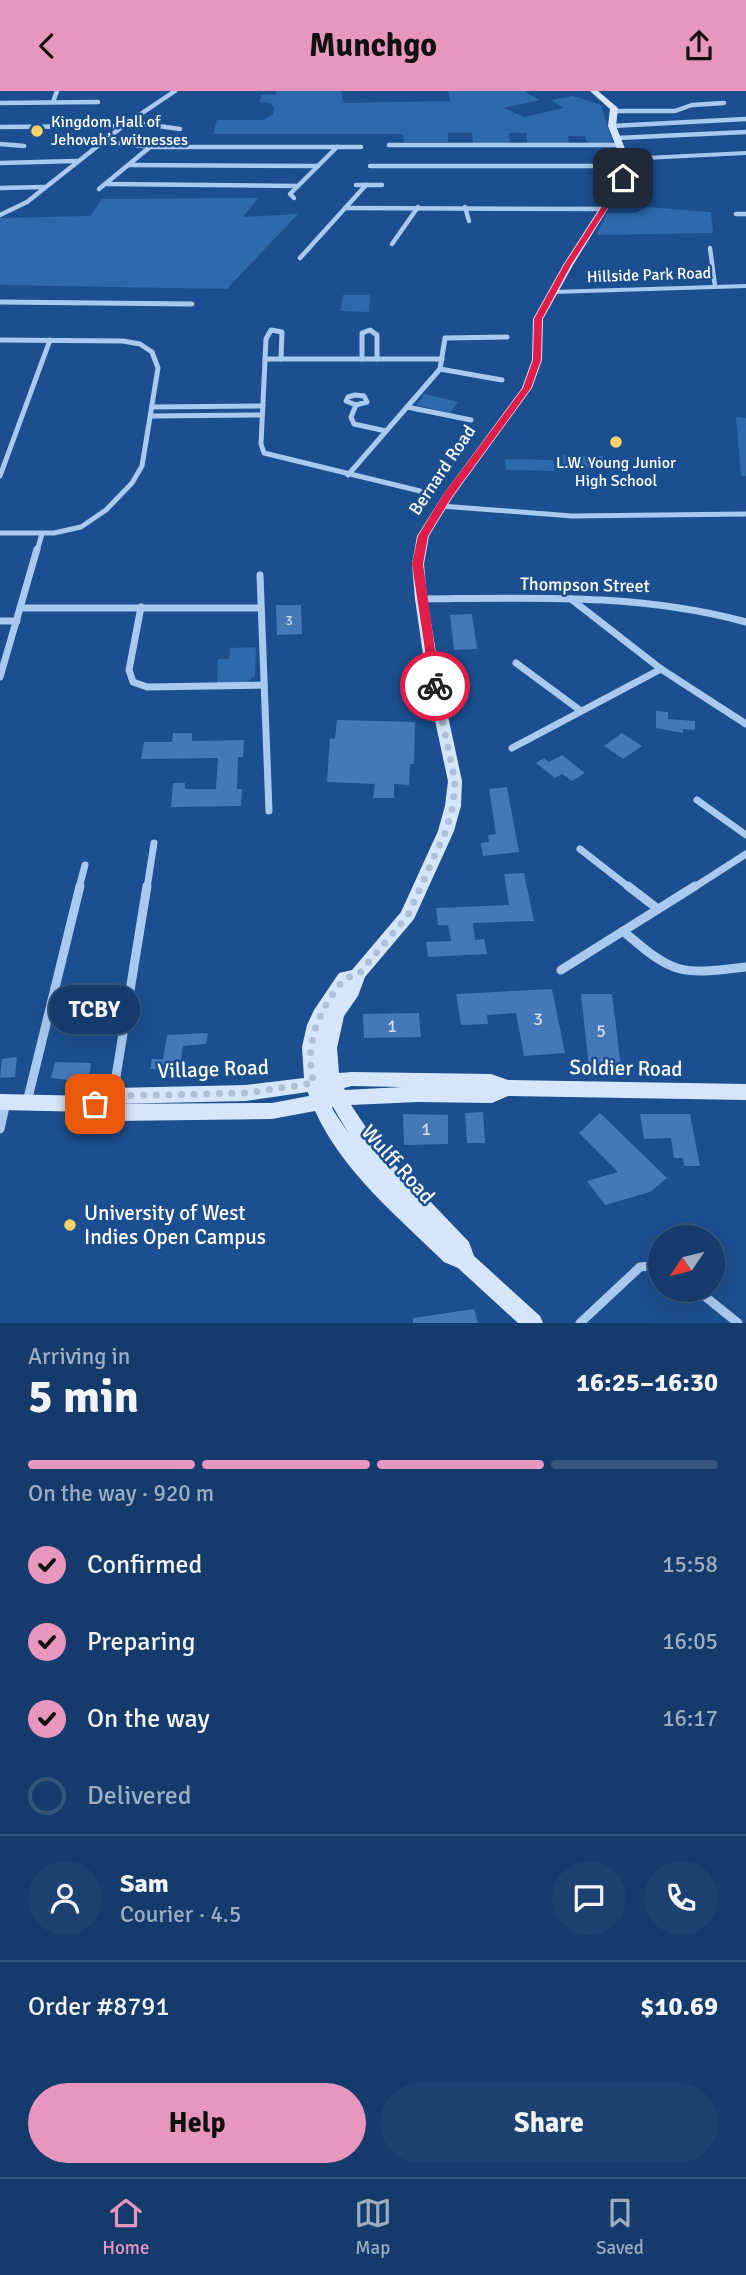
<!DOCTYPE html>
<html lang="en">
<head>
<meta charset="utf-8">
<style>
  body { margin:0; font-family:Signika,sans-serif; background:#1d4271; color:#f1f3f6; height:100vh; display:flex; flex-direction:column; font-size:26px; white-space:nowrap }
  * { box-sizing:border-box; margin:0 }
  p { font-size:23px; color:#9dadc1 }
  .icon { flex:none; width:38px; height:38px; fill:none; stroke:currentColor; stroke-width:2; stroke-linecap:round; stroke-linejoin:round }
  .map { position:relative; height:1232px; overflow:hidden }
  .sheet { display:flex; flex-direction:column; background:#143b6b; flex:1 }
  .sheet>* { flex:none }
  .needle { width:46px; rotate:235deg }
  .controls { position:absolute; left:648px; top:1134px; display:grid; gap:14px }
  .controls a { display:grid; place-items:center; width:77px; height:77px; border-radius:50%; background:#143b6b; box-shadow:0 7px 28px #0002,0 0 0 2px #33557e; font-size:35px }
  .pin { position:absolute; display:grid; place-items:center; width:60px; height:60px; color:#fff; margin:-30px; border-radius:14px; box-shadow:0 4px 10px #0006 }
  .courier { position:absolute; display:grid; place-items:center; width:70px; height:70px; margin:-35px; border:5px solid #e11d48; border-radius:50%; background:#fff; color:#222; box-shadow:0 2px 9px #0007 }
  .bubble { position:absolute; height:49px; border-radius:24px; background:#143b6b; box-shadow:0 7px 28px #0002,0 0 0 2px #33557e; font-size:23px; font-weight:800; line-height:49px; text-align:center }
  .headline em { font-style:normal; font-weight:800 }
  .headline div { display:flex; flex-direction:column-reverse }
  .headline { display:flex; align-items:center; justify-content:space-between; height:119px; padding:0 28px }
  h1 { font-size:46px; font-weight:800; line-height:52px }
  .bar { display:grid; grid-template-columns:repeat(4,1fr); gap:10px 7px; align-content:center; height:84px; padding:0 28px }
  .bar i { height:9px; border-radius:5px; background:#33557e }
  .bar .selected { background:#e797bd }
  .bar p { grid-column:span 4 }
  .line { display:flex; align-items:center; gap:18px; padding:0 28px; border-top:2px solid #33557e }
  .line div { flex:1 }
  .round { display:grid; place-items:center; flex:none; width:74px; height:74px; border-radius:37px; background:#1d4271 }
  ol { padding:0 28px; list-style:none }
  li { display:flex; align-items:center; gap:21px; height:77px }
  li p { margin-inline-start:auto }
  li .icon { padding:7px; border-radius:50%; background:#e797bd; color:#111; stroke-width:4 }
  li:last-child { color:#9dadc1 }
  li i { width:38px; height:38px; border:4px solid #33557e; border-radius:50% }
  .action { display:flex; gap:14px; margin-top:auto; padding:14px 28px }
  .action a { flex:1; height:80px; border-radius:42px; background:#e797bd; color:#111; font-size:28px; font-weight:800; line-height:80px; text-align:center }
  .action a+a { background:#1d4271; color:#f1f3f6 }
  header { display:flex; justify-content:space-between; align-items:center; height:91px; padding:0 28px; background:#e797bd; color:#111; font-size:32px; font-weight:800 }
  .dock { display:flex; justify-content:space-around; align-items:center; height:98px; border-top:2px solid #33557e; background:#143b6b; font-size:19px; color:#9dadc1 }
  .dock a { display:grid; justify-items:center; gap:4px }
  .dock .selected { color:#e797bd }
  .map>svg:first-child { display:block }
</style>
</head>
<body>
<header><svg class="icon" aria-label="back" viewBox="0 0 24 24"><path d="M15 5l-7 7 7 7"/></svg>Munchgo<svg class="icon" aria-label="share" viewBox="0 0 24 24"><path d="M12 15V3M7 8l5-5 5 5M5 13v7h14v-7"/></svg></header>
<div class="map">
<svg width="746" height="1232" viewBox="0 0 746 1232">
  <rect width="100%" height="100%" fill="#1b4f8f"/>
  <g fill="#2e69ad">
    <path d="M277 0H341L344 12 450 10 449 0H528L525 1 540 9 504 17 524 26 564 17 551 9 573 5 601 14 613 52H587L585 45H568L569 52H527L526 42H509L510 52H473L472 42H448V51H404L403 43H213L217 29H263L273 23 274 17 270 12 259 11 262 4H275Z"/>
    <path d="M258 107 243 126 298 123 227 198 0 194V127L90 125 102 108Z"/>
    <path d="M647 116 711 121 713 142 596 144 607 122H635Z"/>
    <path d="M343 204H370L369 221 341 220Z"/>
    <path d="M425 303 458 311 450 322 416 314Z"/>
    <path d="M736 326 746 327V385H741Z"/>
    <path d="M563 364 603 365 604 377 564 375Z"/>
    <path d="M505 368 553 369 555 380 506 379Z"/>
    <path d="M256 556 255 585 246 592H217L218 568H229L230 557Z"/>
  </g>
  <g fill="#4478b7">
    <path d="M276 514H301L302 543 277 544Z"/>
    <path d="M472 523 477 558 454 559 450 524Z"/>
    <path d="M656 620 668 621V628L695 630V639L683 638V642L656 637Z"/>
    <path d="M337 629 415 631 414 673H410L409 694 394 693V707H373L375 693 327 691 330 647 335 648Z"/>
    <path d="M173 642H192V650L244 649 243 666H238L237 698H242L241 715 171 716 173 692H185V698H216L218 667 141 668 144 651H172Z"/>
    <path d="M622 642 642 655 623 668 604 655Z"/>
    <path d="M562 664 585 682 572 690 562 683 555 687 536 672 544 667 549 671Z"/>
    <path d="M507 696 519 761 483 765 481 752 489 751 488 744 496 743 489 698Z"/>
    <path d="M524 782 534 830 473 832 475 849 484 848 487 863 428 866 426 851 451 850 448 834H438L436 817 509 814 504 783Z"/>
    <path d="M552 898 565 962 524 965 516 922 487 924 488 933 461 934 456 903Z"/>
    <path d="M581 903H612L621 976H589Z"/>
    <path d="M419 922 421 946 364 947 363 923Z"/>
    <path d="M208 942 206 953 183 955 179 983 168 984 169 977 150 978 152 968H163L167 944Z"/>
    <path d="M17 966 15 986 0 987 2 968Z"/>
    <path d="M55 971 91 972 89 987 70 986 69 989 51 987Z"/>
    <path d="M483 1021 485 1052H467L465 1022Z"/>
    <path d="M600 1022 667 1087 650 1101 605 1114 587 1090 618 1081 579 1042Z"/>
    <path d="M403 1023 448 1024V1053L404 1054Z"/>
    <path d="M640 1023H690L700 1075H684L683 1067H674L671 1047 644 1048Z"/>
    <path d="M474 1218 478 1232H413V1227Z"/>
  </g>
  <g fill="none" stroke-linecap="round" stroke-linejoin="round">
    <g stroke="#a9c9ee" stroke-width="4.5">
      <path d="M53 11 57 0"/>
      <path d="M0 12 98 11"/>
      <path d="M614 20H675L692 14 724 12"/>
      <path d="M129 31 180 38"/>
      <path d="M612 35 746 28"/>
      <path d="M0 36 123 35 175 0"/>
      <path d="M617 47 746 41"/>
      <path d="M104 50 150 56H361"/>
      <path d="M0 53 24 55"/>
      <path d="M389 54H620"/>
      <path d="M0 72 76 70"/>
      <path d="M129 74 318 75"/>
      <path d="M370 75H626"/>
      <path d="M107 93 298 95"/>
      <path d="M356 94H382"/>
      <path d="M0 97 44 96"/>
      <path d="M99 98 150 56"/>
      <path d="M294 107 290 103 337 56"/>
      <path d="M465 116 469 130"/>
      <path d="M345 117 604 118"/>
      <path d="M736 123H746"/>
      <path d="M0 124 27 111 123 35"/>
      <path d="M392 153 418 116"/>
      <path d="M710 157 715 195"/>
      <path d="M300 167 366 94"/>
    </g>
    <g stroke="#a9c9ee" stroke-width="5">
      <path d="M0 211 192 213"/>
      <path d="M0 249 123 250 140 253 152 261 158 277 142 375 132 392 106 419 81 436 54 442H0"/>
      <path d="M265 268H442"/>
      <path d="M281 268 282 241 271 239 266 248 261 353 264 362 420 400"/>
      <path d="M362 268V242L370 239 377 244V268"/>
      <path d="M440 278 502 289"/>
      <path d="M355 304 364 305 367 311 356 314 346 310 348 306Z"/>
      <path d="M356 314 351 326 354 333 386 340"/>
      <path d="M153 316 263 315"/>
      <path d="M407 316 471 329"/>
      <path d="M152 325 262 324"/>
      <path d="M348 384 440 278 445 247 507 246"/>
      <path d="M0 385 50 249"/>
      <path d="M441 415 572 425 746 423"/>
      <path d="M37 460 42 443"/>
    </g>
    <g stroke="#a9c9ee" stroke-width="7">
      <path d="M260 484 269 720"/>
      <path d="M421 508C531 507 639 502 746 531"/>
      <path d="M571 508 661 578 746 633"/>
      <path d="M141 516 129 579 133 591 147 596 264 594"/>
      <path d="M21 517H261"/>
      <path d="M0 530H17"/>
      <path d="M516 572 581 620"/>
      <path d="M0 586 37 458"/>
      <path d="M512 657 661 578"/>
      <path d="M697 709 746 744"/>
      <path d="M580 758 630 797"/>
      <path d="M79 797 85 774"/>
      <path d="M147 797 154 752"/>
      <path d="M693 797 746 763"/>
    </g>
    <g stroke="#a9c9ee" stroke-width="9">
      <path d="M628 795 658 818"/>
      <path d="M623 840C674 884 679 884 746 876"/>
      <path d="M561 879 695 795"/>
      <path d="M113 1004 147 795"/>
      <path d="M27 1011 80 795"/>
      <path d="M0 1038 6 1011"/>
      <path d="M697 1199 738 1232"/>
      <path d="M580 1232 640 1176 660 1174"/>
    </g>
    <g fill="#a9c9ee" fill-rule="evenodd">
      <path d="M746 60V64L625 70 621 68 625 66Z"/>
      <path d="M746 193V197L553 203 549 201 553 199Z"/>
    </g>
    <path fill="#d6e6fa" fill-rule="evenodd" d="M590 0H598L618 17 616 35 629 68 627 87 573 174 543 228 542 269 532 297 452 407 429 445 424 473 427 508 442 597 462 690 461 715 454 740 414 828 365 886 358 905 344 925 337 957 339 982 352 981 491 983 508 989 746 993V1009L508 1005 492 1012 418 1011 351 1014 382 1060 469 1151 474 1165 540 1225 543 1232H518L458 1177 444 1171C398 1126 342 1080 315 1020L272 1028 112 1030 93 1021 0 1019V1003L94 1005 113 997 246 994 304 987 302 956 307 934 314 919 339 882 352 879 401 821 438 740 445 715 448 690 428 597 415 508 412 473 417 445 443 404 522 297 532 269 533 228 563 174 619 87 621 68 608 35 610 18ZM352 995 402 996 345 999 344 997ZM308 1001 309 1005 272 1012 113 1013 246 1010ZM332 1016H333L349 1043 333 1019Z"/>
  </g>
  <path fill="#e11d48" d="M621 86 627 87 571 174 542 228 541 269 531 297 451 407 428 445 423 473 440 595 431 598 412 473 418 445 443 404 523 297 533 269 534 228 564 174Z"/>
  <g fill="none" stroke-linecap="round" stroke-linejoin="round">
    <path stroke="#afc1d8" stroke-width="7" stroke-dasharray="0 12.6" d="M95 1013 113 1005 246 1002 314 992C303 952 320 917 345 887L358 884 408 824 446 740 453 715 455 690 435 595"/>
  </g>
  <g fill="#ffd166" stroke="#1b4f8f" stroke-width="2.5">
    <circle cx="37" cy="40" r="7"/>
    <circle cx="616" cy="351" r="7"/>
    <circle cx="70" cy="1134" r="7"/>
  </g>
  <g text-anchor="middle" dominant-baseline="central" stroke-width="5" stroke-linejoin="round" paint-order="stroke">
    <g font-size="14" fill="#d0dded">
      <text x="289" y="529">3</text>
    </g>
    <g font-size="16" fill="#fff" stroke="#1b4f8f" text-anchor="start">
      <text x="51" y="31">Kingdom Hall of<tspan x="51" dy="18">Jehovah’s witnesses</tspan></text>
      <text x="616" y="372" text-anchor="middle">L.W. Young Junior<tspan x="616" dy="18">High School</tspan></text>
    </g>
    <g font-size="16" fill="#fff" stroke="#1b4f8f">
      <text transform="translate(649 184) rotate(-2)">Hillside Park Road</text>
    </g>
    <g font-size="18" fill="#fff" stroke="#1b4f8f">
      <text transform="translate(442 379) rotate(-56)">Bernard Road</text>
      <text transform="translate(585 494) rotate(1)">Thompson Street</text>
    </g>
    <g font-size="18" fill="#d0dded">
      <text x="538" y="928">3</text>
      <text x="392" y="935">1</text>
      <text x="601" y="940">5</text>
      <text x="426" y="1038">1</text>
    </g>
    <g font-size="21" fill="#fff" stroke="#1b4f8f">
      <text transform="translate(626 977) rotate(1)">Soldier Road</text>
      <text transform="translate(213 978) rotate(-2)">Village Road</text>
      <text transform="translate(398 1073) rotate(48)">Wulff Road</text>
    </g>
    <g font-size="21" fill="#fff" stroke="#1b4f8f" text-anchor="start">
      <text x="84" y="1122">University of West<tspan x="84" dy="24">Indies Open Campus</tspan></text>
    </g>
  </g>
</svg>
<div class="controls">
<a><svg class="needle" viewBox="-14 -14 28 28"><path d="M0-13l5 13h-10z" fill="#e53935"/><path d="M0 13l5-13h-10z" fill="#9dadc1"/></svg></a>
</div>
<div class="pin" style="left:95px;top:1013px;background:#ea580c"><svg class="icon" aria-label="bag" viewBox="0 0 24 24"><path d="M5 8h14l-1 12H6zM9 8a3 3 0 0 1 6 0"/></svg></div>
<div class="pin" style="left:623px;top:87px;background:#1f2937"><svg class="icon" aria-label="home" viewBox="0 0 24 24"><path d="M3 11l9-7 9 7M6 9v11h12V9"/></svg></div>
<div class="courier" style="left:435px;top:595px"><svg class="icon" aria-label="bike" viewBox="0 0 24 24"><circle cx="6" cy="16" r="4"/><circle cx="18" cy="16" r="4"/><path d="M6 16l4-8h5l3 8M10 8l3 8H6M13 5h3"/></svg></div>
<div class="bubble" style="left:49px;top:894px;width:91px">TCBY</div>
</div>
<section class="sheet">
<div class="headline"><div><h1>5 min</h1><p>Arriving in</p></div><em>16:25–16:30</em></div>
<div class="bar"><i class="selected"></i><i class="selected"></i><i class="selected"></i><i></i><p>On the way · 920 m</p></div>
<ol>
<li><svg class="icon" aria-label="check" viewBox="0 0 24 24"><path d="M5 12l5 5 9-10"/></svg>Confirmed<p>15:58</p></li>
<li><svg class="icon" aria-label="check" viewBox="0 0 24 24"><path d="M5 12l5 5 9-10"/></svg>Preparing<p>16:05</p></li>
<li><svg class="icon" aria-label="check" viewBox="0 0 24 24"><path d="M5 12l5 5 9-10"/></svg>On the way<p>16:17</p></li>
<li><i></i>Delivered</li>
</ol>
<div class="line" style="height:126px"><a class="round"><svg class="icon" aria-label="person" viewBox="0 0 24 24"><circle cx="12" cy="8" r="4"/><path d="M4 21q1-7 8-7t8 7"/></svg></a><div><b>Sam</b><p>Courier · 4.5</p></div><a class="round"><svg class="icon" aria-label="chat" viewBox="0 0 24 24"><path d="M4 5h16v11H9l-5 4z"/></svg></a><a class="round"><svg class="icon" aria-label="phone" viewBox="0 0 24 24"><path d="M5 4h4l2 5-3 2q2 4 5 5l2-3 5 2v4C11 20 4 13 5 4z"/></svg></a></div>
<div class="line" style="height:91px"><div>Order #8791</div><b>$10.69</b></div>
<div class="action"><a>Help</a><a>Share</a></div>
</section>
<nav class="dock">
<a class="selected"><svg class="icon" aria-label="home" viewBox="0 0 24 24"><path d="M3 11l9-7 9 7M6 9v11h12V9"/></svg>Home</a>
<a><svg class="icon" aria-label="map" viewBox="0 0 24 24"><path d="M3 6l6-2 6 2 6-2v14l-6 2-6-2-6 2zM9 4v14M15 6v14"/></svg>Map</a>
<a><svg class="icon" aria-label="saved" viewBox="0 0 24 24"><path d="M7 4h10v16l-5-4-5 4z"/></svg>Saved</a>
</nav>
</body>
</html>
